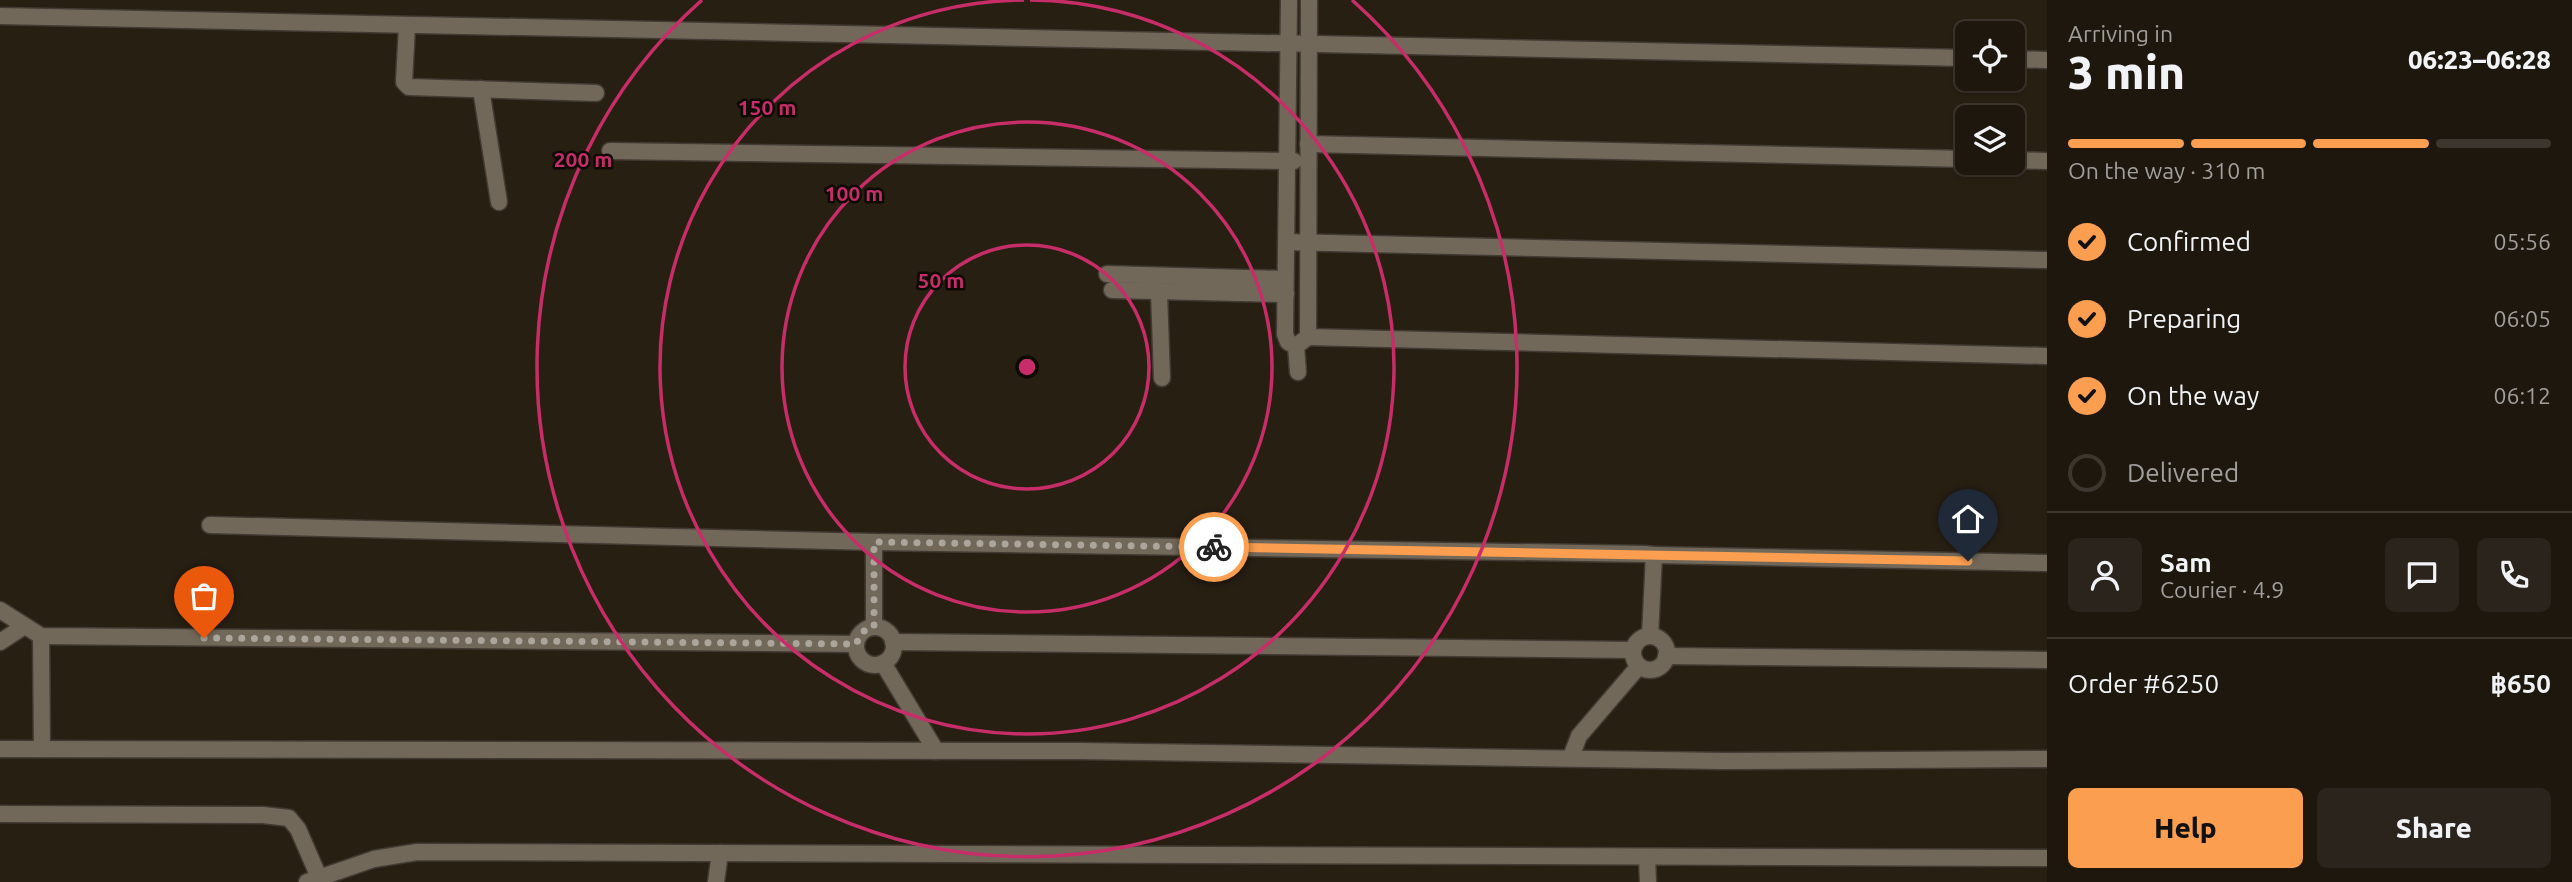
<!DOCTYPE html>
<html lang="en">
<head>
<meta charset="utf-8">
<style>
  body { margin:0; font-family:Ubuntu,sans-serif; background:#2b241c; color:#f1f3f6; height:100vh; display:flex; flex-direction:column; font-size:26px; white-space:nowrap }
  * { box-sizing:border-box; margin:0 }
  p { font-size:23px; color:#a19f9e }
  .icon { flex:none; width:38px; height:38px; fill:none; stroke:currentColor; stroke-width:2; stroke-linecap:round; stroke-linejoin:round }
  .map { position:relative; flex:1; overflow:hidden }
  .sheet { display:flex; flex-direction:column; background:#1e170e; width:525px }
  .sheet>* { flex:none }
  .buttons { position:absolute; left:1955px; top:21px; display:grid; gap:14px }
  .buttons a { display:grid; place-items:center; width:70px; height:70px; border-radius:10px; background:#1e170e; box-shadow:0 2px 5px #0004,0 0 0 2px #3c362e; font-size:35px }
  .pin { position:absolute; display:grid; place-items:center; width:60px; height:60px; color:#fff; margin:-72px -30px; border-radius:50% 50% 50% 0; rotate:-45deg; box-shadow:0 0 7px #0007 }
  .pin .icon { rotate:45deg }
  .courier { position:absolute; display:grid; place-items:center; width:70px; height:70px; margin:-35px; border:5px solid #fb9e50; border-radius:50%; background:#fff; color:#222; box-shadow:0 2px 9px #0007 }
  .overview em { font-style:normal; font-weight:800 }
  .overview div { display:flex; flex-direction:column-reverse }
  .overview { display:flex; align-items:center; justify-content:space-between; height:119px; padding:0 21px }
  h1 { font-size:46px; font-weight:800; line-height:52px }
  .bar { display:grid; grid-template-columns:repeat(4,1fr); gap:10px 7px; align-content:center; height:84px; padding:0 21px }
  .bar i { height:9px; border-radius:5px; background:#3c362e }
  .bar .selected { background:#fb9e50 }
  .bar p { grid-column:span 4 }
  .line { display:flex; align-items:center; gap:18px; padding:0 21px; border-top:2px solid #3c362e }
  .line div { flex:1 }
  .round { display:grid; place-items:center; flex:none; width:74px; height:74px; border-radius:10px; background:#2b241c }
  ol { padding:0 21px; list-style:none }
  li { display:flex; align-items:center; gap:21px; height:77px }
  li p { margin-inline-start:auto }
  li .icon { padding:7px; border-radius:50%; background:#fb9e50; color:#111; stroke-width:4 }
  li:last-child { color:#a19f9e }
  li i { width:38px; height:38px; border:4px solid #3c362e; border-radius:50% }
  .cta { display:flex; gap:14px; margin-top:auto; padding:14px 21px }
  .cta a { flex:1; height:80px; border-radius:10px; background:#fb9e50; color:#111; font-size:28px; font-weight:800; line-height:80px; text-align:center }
  .cta a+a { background:#2b241c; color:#f1f3f6 }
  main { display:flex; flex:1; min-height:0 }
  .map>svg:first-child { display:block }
</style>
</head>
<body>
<main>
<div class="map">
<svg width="2047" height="882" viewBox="0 0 2047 882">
  <rect width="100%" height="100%" fill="#281f13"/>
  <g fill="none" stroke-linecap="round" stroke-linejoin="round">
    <defs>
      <g id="minor">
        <path d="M1289 0 1285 334 1288 342 1296 346 1308 337 1309 0"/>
        <path d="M0 16 1967 58"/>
        <path d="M407 26 404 82 409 87 596 93"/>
        <path d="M2012 59 2047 60"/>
        <path d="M481 89 499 202"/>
        <path d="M1308 144 1967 159"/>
        <path d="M610 151 1294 161"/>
        <path d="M2012 160 2047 161"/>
        <path d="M1286 242 2047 260"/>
        <path d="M1107 274 1284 279"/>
        <path d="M1112 290 1286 294"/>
        <path d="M1159 292 1162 378"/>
        <path d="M1308 337 2047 356"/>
        <path d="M1296 346 1298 372"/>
        <path d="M210 525 874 542 1645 554 1654 555 1650 636"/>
        <path d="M874 542V627"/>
        <path d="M1654 555 2047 563"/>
        <path d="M0 610 41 636 856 644"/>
        <circle cx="875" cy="646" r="19"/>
        <path d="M41 636 42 749"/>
        <circle cx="1650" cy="653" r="17"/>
        <path d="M0 642 23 627"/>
        <path d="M893 642 1633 650"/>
        <path d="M1666 656 2047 660"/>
        <path d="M883 663 936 751"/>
        <path d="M0 749 1079 751 1724 761 2047 759"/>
        <path d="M1571 757 1579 736 1639 666"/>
        <path d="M0 814 263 815 289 818 298 829 321 882"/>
        <path d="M1647 857 1648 882"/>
        <path d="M307 882 374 859 417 852 2047 858"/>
        <path d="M716 882 720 853"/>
      </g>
    </defs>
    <use href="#minor" stroke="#423b33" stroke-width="19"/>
    <use href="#minor" stroke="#72685a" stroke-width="16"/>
  </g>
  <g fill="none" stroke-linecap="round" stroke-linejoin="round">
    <path stroke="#aca59c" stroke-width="7" stroke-dasharray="0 12.6" d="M204 638 856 644 862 632 874 627V542L1214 547"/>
    <path stroke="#fb9e50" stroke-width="9" d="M1214 547 1968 561"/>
  </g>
  <g fill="none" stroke="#c72d69" stroke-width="3.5">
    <circle cx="1027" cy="367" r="122"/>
    <circle cx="1027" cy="367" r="245"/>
    <path d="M1030 0A367 367 0 1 1 1024 0"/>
    <path d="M1352 0A490 490 0 1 1 702 0"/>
  </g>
  <circle cx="1027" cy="367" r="10" fill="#c72d69" stroke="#0d0a05" stroke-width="3.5"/>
  <g font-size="21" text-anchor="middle" font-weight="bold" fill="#c72d69" stroke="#0d0a05" stroke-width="5" stroke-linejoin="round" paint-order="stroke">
    <text x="767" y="115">150 m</text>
    <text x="583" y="167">200 m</text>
    <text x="854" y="201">100 m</text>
    <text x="941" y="288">50 m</text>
  </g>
</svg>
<div class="buttons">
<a><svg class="icon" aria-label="locate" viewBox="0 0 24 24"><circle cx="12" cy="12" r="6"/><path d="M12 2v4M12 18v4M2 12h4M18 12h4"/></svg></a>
<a><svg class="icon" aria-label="layers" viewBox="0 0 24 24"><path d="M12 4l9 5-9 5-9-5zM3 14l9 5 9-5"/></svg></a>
</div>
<div class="pin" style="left:204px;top:638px;background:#ea580c"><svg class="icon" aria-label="bag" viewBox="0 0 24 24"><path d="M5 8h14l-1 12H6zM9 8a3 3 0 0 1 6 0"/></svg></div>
<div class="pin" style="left:1968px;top:561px;background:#1f2937"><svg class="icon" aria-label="home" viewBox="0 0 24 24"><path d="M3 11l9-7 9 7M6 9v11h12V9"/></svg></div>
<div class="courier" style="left:1214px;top:547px"><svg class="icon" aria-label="bike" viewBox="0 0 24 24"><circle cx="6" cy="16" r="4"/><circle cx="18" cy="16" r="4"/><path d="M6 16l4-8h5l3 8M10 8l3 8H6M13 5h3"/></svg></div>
</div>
<section class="sheet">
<div class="overview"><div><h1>3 min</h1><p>Arriving in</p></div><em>06:23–06:28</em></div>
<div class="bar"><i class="selected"></i><i class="selected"></i><i class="selected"></i><i></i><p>On the way · 310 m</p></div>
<ol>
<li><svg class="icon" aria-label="check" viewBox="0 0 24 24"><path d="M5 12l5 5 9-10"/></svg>Confirmed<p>05:56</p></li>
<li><svg class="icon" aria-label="check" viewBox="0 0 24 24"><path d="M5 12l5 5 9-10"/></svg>Preparing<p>06:05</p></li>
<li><svg class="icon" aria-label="check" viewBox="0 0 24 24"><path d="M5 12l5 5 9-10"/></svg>On the way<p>06:12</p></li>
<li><i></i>Delivered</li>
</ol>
<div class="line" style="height:126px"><a class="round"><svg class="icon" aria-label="person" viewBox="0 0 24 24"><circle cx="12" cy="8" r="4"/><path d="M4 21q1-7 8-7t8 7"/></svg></a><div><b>Sam</b><p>Courier · 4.9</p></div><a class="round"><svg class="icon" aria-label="chat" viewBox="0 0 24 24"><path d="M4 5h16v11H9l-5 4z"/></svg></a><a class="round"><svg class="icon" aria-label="phone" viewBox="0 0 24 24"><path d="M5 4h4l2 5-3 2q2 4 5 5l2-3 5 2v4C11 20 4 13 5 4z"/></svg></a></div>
<div class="line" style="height:91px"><div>Order #6250</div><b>฿650</b></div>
<div class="cta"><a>Help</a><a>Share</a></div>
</section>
</main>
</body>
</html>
